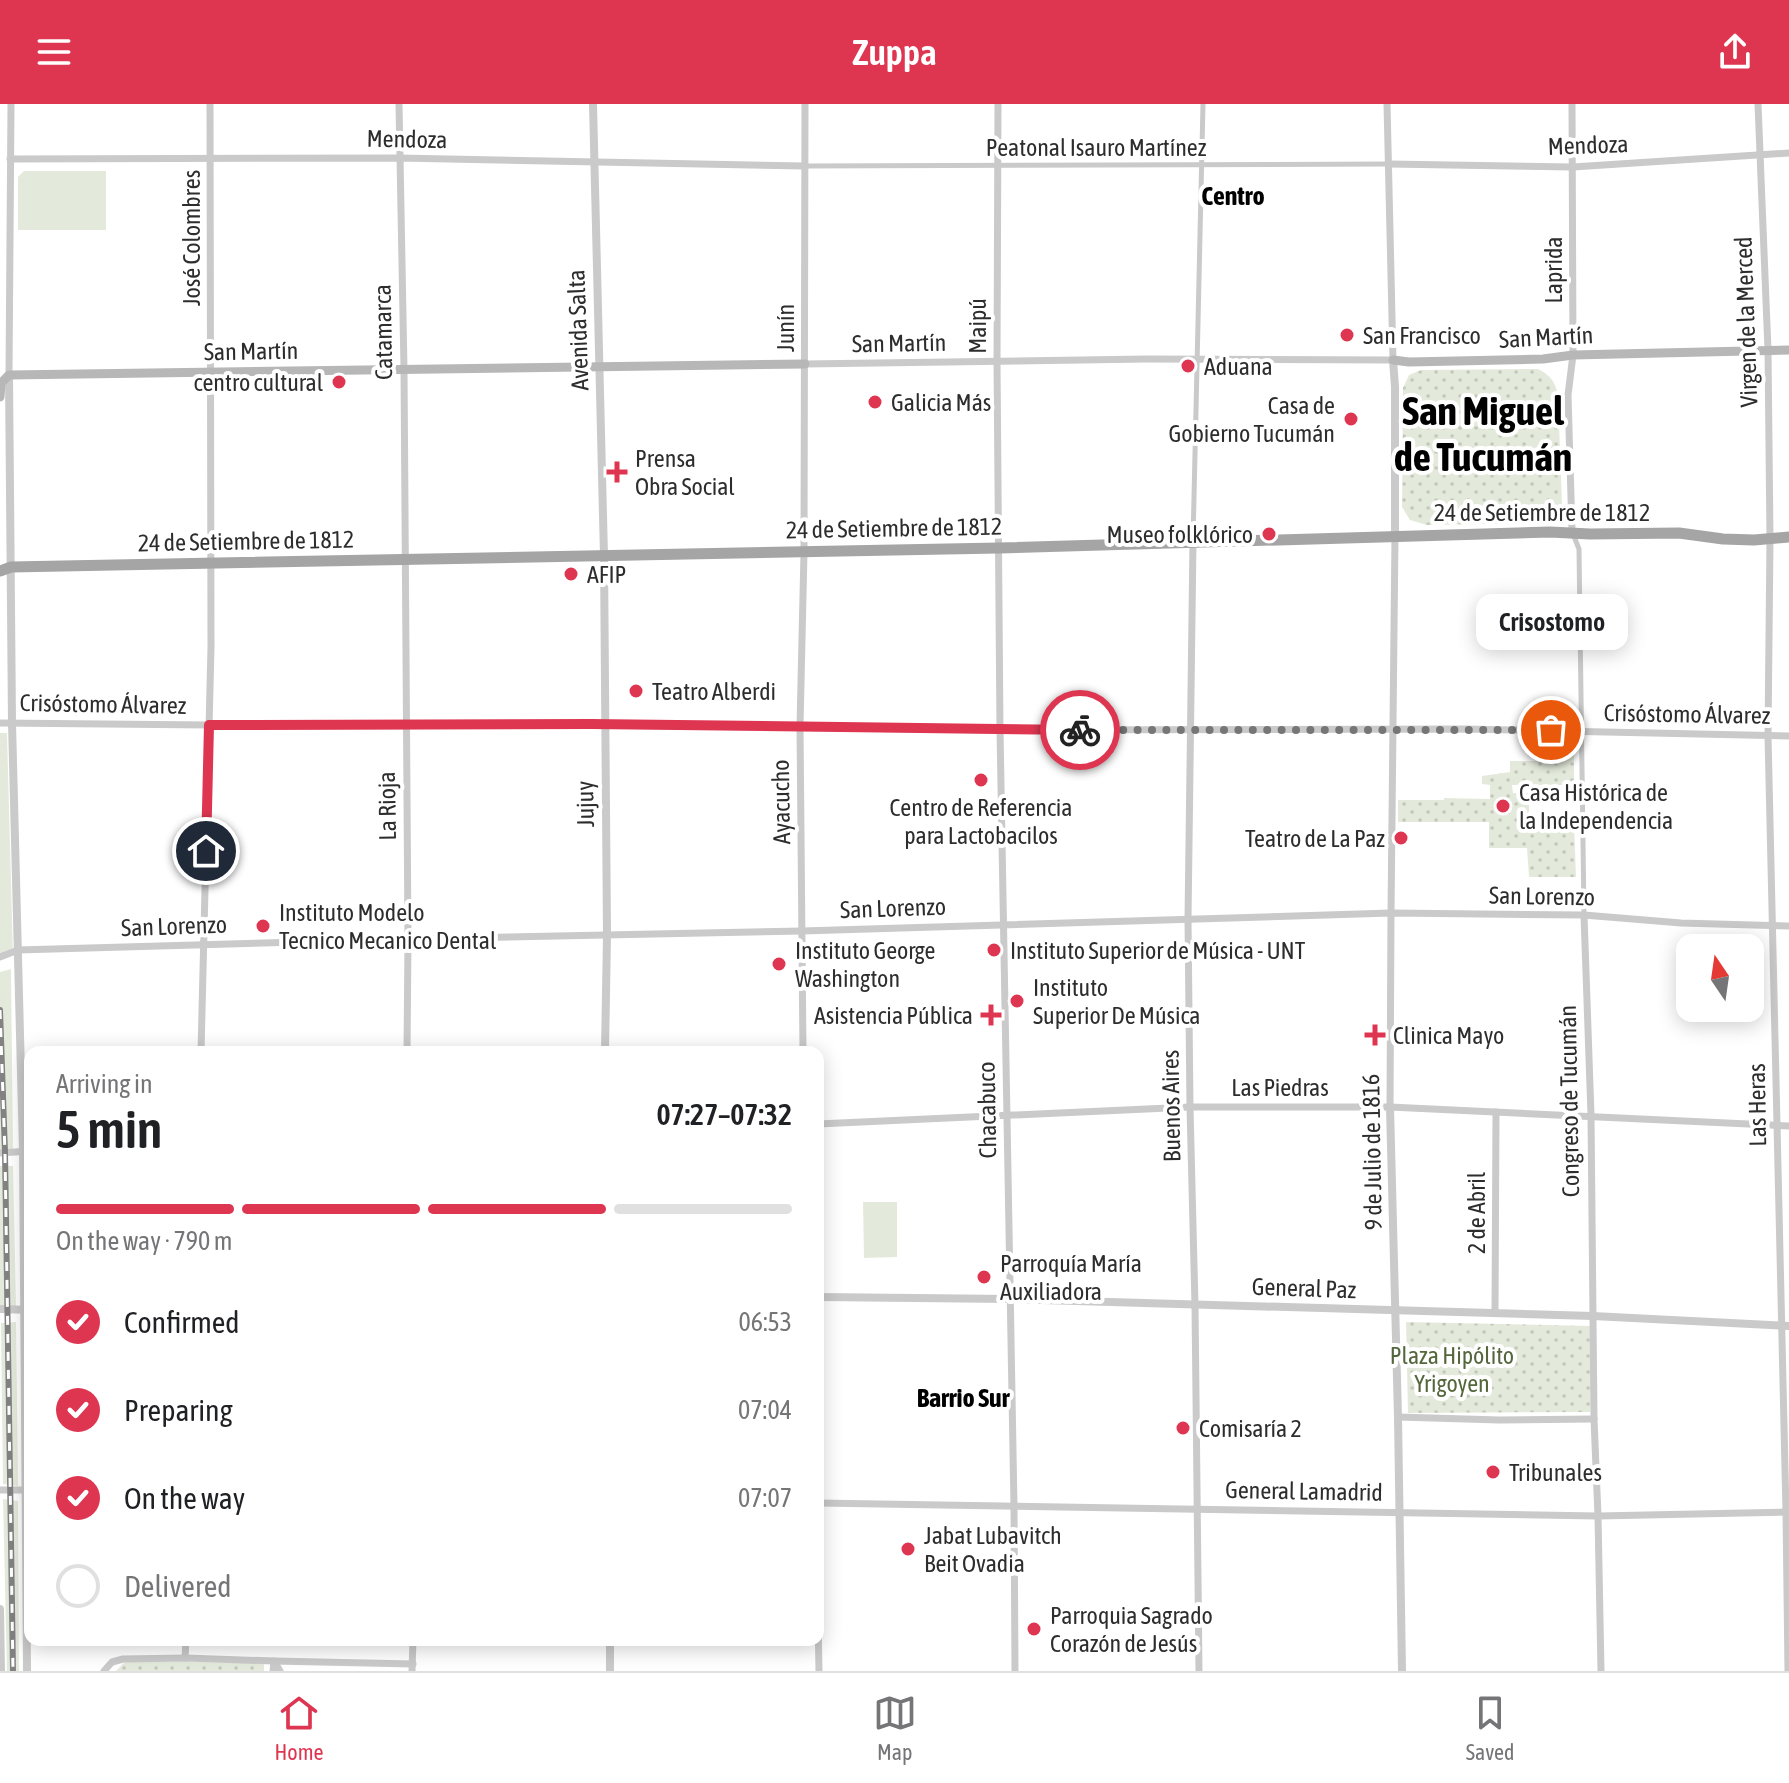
<!DOCTYPE html>
<html lang="en">
<head>
<meta charset="utf-8">
<style>
  body { margin:0; font-family:"Asap Condensed",sans-serif; background:#f6f6f6; color:#202124; height:100vh; display:flex; flex-direction:column; font-size:30px; white-space:nowrap }
  * { box-sizing:border-box; margin:0 }
  p { font-size:26px; color:#757577 }
  .icon { flex:none; width:44px; height:44px; fill:none; stroke:currentColor; stroke-width:2; stroke-linecap:round; stroke-linejoin:round }
  .map { position:relative; flex:1; overflow:hidden }
  .drawer { position:absolute; left:24px; top:942px; width:800px; height:600px; display:flex; flex-direction:column; background:#fff; border-radius:16px; box-shadow:0 4px 20px #0003 }
  .drawer>* { flex:none }
  .needle { width:52px; rotate:347deg }
  .fabs { position:absolute; left:1676px; top:830px; display:grid; gap:16px }
  .fabs a { display:grid; place-items:center; width:88px; height:88px; border-radius:16px; background:#fff; box-shadow:0 4px 20px #0003; font-size:40px }
  .pin { position:absolute; display:grid; place-items:center; width:68px; height:68px; color:#fff; margin:-34px; border:4px solid #fff; border-radius:50%; box-shadow:0 2px 8px #0007 }
  .courier { position:absolute; display:grid; place-items:center; width:80px; height:80px; margin:-40px; border:6px solid #de3551; border-radius:50%; background:#fff; color:#222; box-shadow:0 2px 10px #0007 }
  .bubble { position:absolute; height:56px; border-radius:16px; background:#fff; box-shadow:0 4px 20px #0003; font-size:26px; font-weight:600; line-height:56px; text-align:center }
  .overview em { font-style:normal; font-weight:600 }
  .overview div { display:flex; flex-direction:column-reverse }
  .overview { display:flex; align-items:center; justify-content:space-between; height:136px; padding:0 32px }
  h1 { font-size:52px; font-weight:600; line-height:60px }
  .bar { display:grid; grid-template-columns:repeat(4,1fr); gap:12px 8px; align-content:center; height:96px; padding:0 32px }
  .bar i { height:10px; border-radius:6px; background:#e0e0e0 }
  .bar .on { background:#de3551 }
  .bar p { grid-column:span 4 }
  ol { padding:0 32px; list-style:none }
  li { display:flex; align-items:center; gap:24px; height:88px }
  li p { margin-inline-start:auto }
  li .icon { padding:8px; border-radius:50%; background:#de3551; color:#fff; stroke-width:4 }
  li:last-child { color:#757577 }
  li i { width:44px; height:44px; border:4px solid #e0e0e0; border-radius:50% }
  header { display:flex; justify-content:space-between; align-items:center; height:104px; padding:0 32px; background:#de3551; color:#fff; font-size:36px; font-weight:600 }
  .tabs { display:flex; justify-content:space-around; align-items:center; height:112px; border-top:2px solid #e0e0e0; background:#fff; font-size:22px; color:#757577 }
  .tabs a { display:grid; justify-items:center; gap:4px }
  .tabs .on { color:#de3551 }
  .map>svg:first-child { display:block }
</style>
</head>
<body>
<header><svg class="icon" aria-label="menu" viewBox="0 0 24 24"><path d="M4 6h16M4 12h16M4 18h16"/></svg>Zuppa<svg class="icon" aria-label="share" viewBox="0 0 24 24"><path d="M12 15V3M7 8l5-5 5 5M5 13v7h14v-7"/></svg></header>
<div class="map">
<svg width="1789" height="1567" viewBox="0 0 1789 1567">
  <defs>
    <pattern id="park-dots" width="8" height="8" patternUnits="userSpaceOnUse" patternTransform="scale(2)"><rect width="8" height="8" fill="#e4eadb"/><path d="M2 2h.1M6 6h.1" fill="none" stroke="#c4c9bc" stroke-width="1.8" stroke-linecap="round"/></pattern>
  </defs>
  <rect width="100%" height="100%" fill="#fff"/>
  <g fill="#e4eadb">
    <path d="M24 67H106V126H18V73Z"/>
    <path d="M0 629H7L13 851 0 856Z"/>
    <path d="M11 865 13 1047 0 1046V868Z"/>
    <path d="M0 1062H13L16 1202 0 1203Z"/>
    <path d="M863 1098H897V1153L864 1154Z"/>
    <path d="M16 1218 18 1382 3 1380 1 1219Z"/>
    <path d="M3 1395 18 1397 19 1567H7Z"/>
  </g>
  <g fill="url(#park-dots)">
    <path d="M1538 265C1550 271 1555 277 1558 291L1562 400 1556 412 1547 419 1427 421 1410 416 1402 403 1403 284 1409 271 1421 266Z"/>
    <path d="M1574 632V681H1512L1513 689H1529V719H1574L1576 773H1529L1527 744H1489V718H1398V696H1444V694L1490 695V681L1482 680V672L1510 668V657H1543V633Z"/>
    <path d="M1406 1218 1592 1222 1590 1308 1408 1309Z"/>
    <path d="M126 1557 264 1559V1567H116Z"/>
  </g>
  <g fill="none" stroke-linecap="round" stroke-linejoin="round">
    <g stroke="#cacaca" stroke-width="5">
      <path d="M805 62 1389 60"/>
      <path d="M1573 430 1579 445 1584 811"/>
      <path d="M1193 437 1203 0"/>
    </g>
    <g stroke="#cacaca" stroke-width="7">
      <path d="M399 0 404 265 408 835 407 948"/>
      <path d="M998 0 997 258 1000 626 1014 1402 1015 1567"/>
      <path d="M1758 0 1768 246 1770 435 1768 632 1786 1408 1788 1567"/>
      <path d="M10 55 399 54 804 62"/>
      <path d="M1389 60 1573 63 1789 49"/>
      <path d="M805 260 1146 255 1393 256 1387 0"/>
      <path d="M9 271 11 0"/>
      <path d="M1572 427 1568 291 1573 251 1572 0"/>
      <path d="M1193 437 1188 815 1190 1003 1195 1201 1199 1567"/>
      <path d="M0 619 209 621H604L1000 626 1464 625 1789 632"/>
      <path d="M1584 811 1591 1011 1594 1315 1598 1412 1601 1567"/>
      <path d="M0 853 18 846 408 835 802 827 1391 809 1584 811 1681 819 1789 822"/>
      <path d="M201 948 211 543 210 0"/>
      <path d="M803 948 800 622 804 448 805 0"/>
      <path d="M1390 1003 1391 809 1395 432"/>
      <path d="M818 1020 1190 1003H1390L1789 1022"/>
      <path d="M0 1049 30 1047"/>
      <path d="M1495 1209 1496 1008"/>
      <path d="M1398 1313 1499 1316 1594 1315"/>
      <path d="M0 1386H30"/>
      <path d="M818 1399 1598 1412 1788 1408"/>
      <path d="M818 1512 819 1567"/>
      <path d="M185 1554 186 1536"/>
      <path d="M104 1567 112 1558 123 1555 185 1554 274 1557 280 1567"/>
      <path d="M273 1567 274 1557 413 1560"/>
      <path d="M412 1567 413 1536"/>
    </g>
    <g stroke="#cacaca" stroke-width="8">
      <path d="M593 0 604 452 607 830 605 948"/>
      <path d="M1393 256 1395 283V432"/>
      <path d="M9 271 12 619 23 1047 27 1567"/>
      <path d="M1390 1003 1398 1313 1402 1567"/>
      <path d="M818 1193 1010 1195 1593 1212 1789 1222"/>
      <path d="M0 1205 30 1206"/>
      <path d="M0 1505 1 1567"/>
      <path d="M610 1536V1567"/>
    </g>
    <g stroke="#b7b7b7" stroke-width="9">
      <path d="M1393 256 1409 258 1543 255 1573 251 1789 246"/>
      <path d="M0 293 1 279 9 271 805 260"/>
    </g>
    <path stroke="#a5a5a5" stroke-width="11" d="M0 467 11 463 999 444 1550 428 1590 430 1679 429 1723 435 1754 436 1789 433"/>
    <defs>
      <path id="rail" d="M0 906 5 1049 13 1567"/>
    </defs>
    <use href="#rail" stroke="#828282" stroke-width="6"/>
    <use href="#rail" stroke="#fff" stroke-width="3" stroke-dasharray="9" stroke-linecap="butt"/>
  </g>
  <g fill="none" stroke-linecap="round" stroke-linejoin="round">
    <path stroke="#767676" stroke-width="8" stroke-dasharray="0 14.4" d="M1080 626H1551"/>
    <path stroke="#de3551" stroke-width="10" d="M206 747 209 621 591 620 1080 626"/>
  </g>
  <g fill="#de3551" stroke="#fff" stroke-width="3">
    <circle cx="1347" cy="231" r="8"/>
    <circle cx="1188" cy="262" r="8"/>
    <circle cx="339" cy="278" r="8"/>
    <circle cx="875" cy="298" r="8"/>
    <circle cx="1351" cy="315" r="8"/>
    <path d="M613 356h8v8h8v8h-8v8h-8v-8h-8v-8h8z"/>
    <circle cx="1269" cy="430" r="8"/>
    <circle cx="571" cy="470" r="8"/>
    <circle cx="636" cy="587" r="8"/>
    <circle cx="981" cy="676" r="8"/>
    <circle cx="1503" cy="702" r="8"/>
    <circle cx="1401" cy="734" r="8"/>
    <circle cx="263" cy="822" r="8"/>
    <circle cx="994" cy="846" r="8"/>
    <circle cx="779" cy="860" r="8"/>
    <circle cx="1017" cy="897" r="8"/>
    <path d="M987 899h8v8h8v8h-8v8h-8v-8h-8v-8h8z"/>
    <path d="M1371 919h8v8h8v8h-8v8h-8v-8h-8v-8h8z"/>
    <circle cx="984" cy="1173" r="8"/>
    <circle cx="1183" cy="1324" r="8"/>
    <circle cx="1493" cy="1368" r="8"/>
    <circle cx="908" cy="1445" r="8"/>
    <circle cx="1034" cy="1525" r="8"/>
  </g>
  <g text-anchor="middle" dominant-baseline="central" stroke-width="8" stroke-linejoin="round" paint-order="stroke">
    <g font-size="24" fill="#2d2d2d" stroke="#fff">
      <text transform="translate(407 35) rotate(1)">Mendoza</text>
      <text transform="translate(1588 41) rotate(-2)">Mendoza</text>
      <text x="1096" y="43">Peatonal Isauro Martínez</text>
      <text transform="translate(191 134) rotate(-90)">José Colombres</text>
      <text transform="translate(1553 166) rotate(-90)">Laprida</text>
      <text transform="translate(1746 218) rotate(-92)">Virgen de la Merced</text>
      <text transform="translate(977 222) rotate(-90)">Maipú</text>
      <text transform="translate(785 224) rotate(-90)">Junín</text>
      <text transform="translate(578 226) rotate(-92)">Avenida Salta</text>
      <text transform="translate(383 228) rotate(-91)">Catamarca</text>
      <text transform="translate(1546 233) rotate(-3)">San Martín</text>
      <text transform="translate(899 239) rotate(-1)">San Martín</text>
      <text transform="translate(251 247) rotate(-1)">San Martín</text>
      <text x="1542" y="408">24 de Setiembre de 1812</text>
      <text transform="translate(894 424) rotate(-1)">24 de Setiembre de 1812</text>
      <text transform="translate(246 437) rotate(-1)">24 de Setiembre de 1812</text>
      <text transform="translate(103 600) rotate(1)">Crisóstomo Álvarez</text>
      <text transform="translate(1687 610) rotate(1)">Crisóstomo Álvarez</text>
      <text transform="translate(781 698) rotate(-91)">Ayacucho</text>
      <text transform="translate(585 700) rotate(-91)">Jujuy</text>
      <text transform="translate(387 702) rotate(-91)">La Rioja</text>
      <text transform="translate(1542 792) rotate(1)">San Lorenzo</text>
      <text transform="translate(893 804) rotate(-2)">San Lorenzo</text>
      <text transform="translate(174 822) rotate(-2)">San Lorenzo</text>
      <text x="1280" y="983">Las Piedras</text>
      <text transform="translate(1569 997) rotate(-91)">Congreso de Tucumán</text>
      <text transform="translate(1757 1001) rotate(-91)">Las Heras</text>
      <text transform="translate(1171 1002) rotate(-91)">Buenos Aires</text>
      <text transform="translate(987 1006) rotate(-91)">Chacabuco</text>
      <text transform="translate(1372 1048) rotate(-91)">9 de Julio de 1816</text>
      <text transform="translate(1476 1109) rotate(-90)">2 de Abril</text>
      <text transform="translate(1304 1184) rotate(2)">General Paz</text>
      <text transform="translate(1304 1387) rotate(1)">General Lamadrid</text>
    </g>
    <g font-size="24" fill="#2d2d2d" stroke="#fff" text-anchor="start">
      <text x="1363" y="231">San Francisco</text>
      <text x="1204" y="262">Aduana</text>
      <text x="323" y="278" text-anchor="end">centro cultural</text>
      <text x="891" y="298">Galicia Más</text>
      <text x="1335" y="301" text-anchor="end">Casa de<tspan x="1335" dy="28">Gobierno Tucumán</tspan></text>
      <text x="635" y="354">Prensa<tspan x="635" dy="28">Obra Social</tspan></text>
      <text x="1253" y="430" text-anchor="end">Museo folklórico</text>
      <text x="587" y="470">AFIP</text>
      <text x="652" y="587">Teatro Alberdi</text>
      <text x="1519" y="688">Casa Histórica de<tspan x="1519" dy="28">la Independencia</tspan></text>
      <text x="981" y="703" text-anchor="middle">Centro de Referencia<tspan x="981" dy="28">para Lactobacilos</tspan></text>
      <text x="1385" y="734" text-anchor="end">Teatro de La Paz</text>
      <text x="279" y="808">Instituto Modelo<tspan x="279" dy="28">Tecnico Mecanico Dental</tspan></text>
      <text x="795" y="846">Instituto George<tspan x="795" dy="28">Washington</tspan></text>
      <text x="1010" y="846">Instituto Superior de Música - UNT</text>
      <text x="1033" y="883">Instituto<tspan x="1033" dy="28">Superior De Música</tspan></text>
      <text x="973" y="911" text-anchor="end">Asistencia Pública</text>
      <text x="1393" y="931">Clinica Mayo</text>
      <text x="1000" y="1159">Parroquía María<tspan x="1000" dy="28">Auxiliadora</tspan></text>
      <text x="1199" y="1324">Comisaría 2</text>
      <text x="1509" y="1368">Tribunales</text>
      <text x="924" y="1431">Jabat Lubavitch<tspan x="924" dy="28">Beit Ovadia</tspan></text>
      <text x="1050" y="1511">Parroquia Sagrado<tspan x="1050" dy="28">Corazón de Jesús</tspan></text>
    </g>
    <g font-size="24" fill="#54673c" stroke="#fff">
      <text x="1452" y="1251">Plaza Hipólito<tspan x="1452" dy="28">Yrigoyen</tspan></text>
    </g>
    <g font-size="26" font-weight="bold" fill="#000" stroke="#fff">
      <text x="1233" y="92">Centro</text>
      <text x="963" y="1294">Barrio Sur</text>
    </g>
    <g font-size="40" font-weight="bold" fill="#000" stroke="#fff">
      <text x="1483" y="306">San Miguel<tspan x="1483" dy="46">de Tucumán</tspan></text>
    </g>
  </g>
</svg>
<div class="fabs">
<a><svg class="needle" viewBox="-14 -14 28 28"><path d="M0-13l5 13h-10z" fill="#e53935"/><path d="M0 13l5-13h-10z" fill="#757577"/></svg></a>
</div>
<div class="pin" style="left:1551px;top:626px;background:#ea580c"><svg class="icon" aria-label="bag" viewBox="0 0 24 24"><path d="M5 8h14l-1 12H6zM9 8a3 3 0 0 1 6 0"/></svg></div>
<div class="pin" style="left:206px;top:747px;background:#1f2937"><svg class="icon" aria-label="home" viewBox="0 0 24 24"><path d="M3 11l9-7 9 7M6 9v11h12V9"/></svg></div>
<div class="courier" style="left:1080px;top:626px"><svg class="icon" aria-label="bike" viewBox="0 0 24 24"><circle cx="6" cy="16" r="4"/><circle cx="18" cy="16" r="4"/><path d="M6 16l4-8h5l3 8M10 8l3 8H6M13 5h3"/></svg></div>
<div class="bubble" style="left:1476px;top:490px;width:152px">Crisostomo</div>
<section class="drawer">
<div class="overview"><div><h1>5 min</h1><p>Arriving in</p></div><em>07:27–07:32</em></div>
<div class="bar"><i class="on"></i><i class="on"></i><i class="on"></i><i></i><p>On the way · 790 m</p></div>
<ol>
<li><svg class="icon" aria-label="check" viewBox="0 0 24 24"><path d="M5 12l5 5 9-10"/></svg>Confirmed<p>06:53</p></li>
<li><svg class="icon" aria-label="check" viewBox="0 0 24 24"><path d="M5 12l5 5 9-10"/></svg>Preparing<p>07:04</p></li>
<li><svg class="icon" aria-label="check" viewBox="0 0 24 24"><path d="M5 12l5 5 9-10"/></svg>On the way<p>07:07</p></li>
<li><i></i>Delivered</li>
</ol>
</section>
</div>
<nav class="tabs">
<a class="on"><svg class="icon" aria-label="home" viewBox="0 0 24 24"><path d="M3 11l9-7 9 7M6 9v11h12V9"/></svg>Home</a>
<a><svg class="icon" aria-label="map" viewBox="0 0 24 24"><path d="M3 6l6-2 6 2 6-2v14l-6 2-6-2-6 2zM9 4v14M15 6v14"/></svg>Map</a>
<a><svg class="icon" aria-label="saved" viewBox="0 0 24 24"><path d="M7 4h10v16l-5-4-5 4z"/></svg>Saved</a>
</nav>
</body>
</html>
